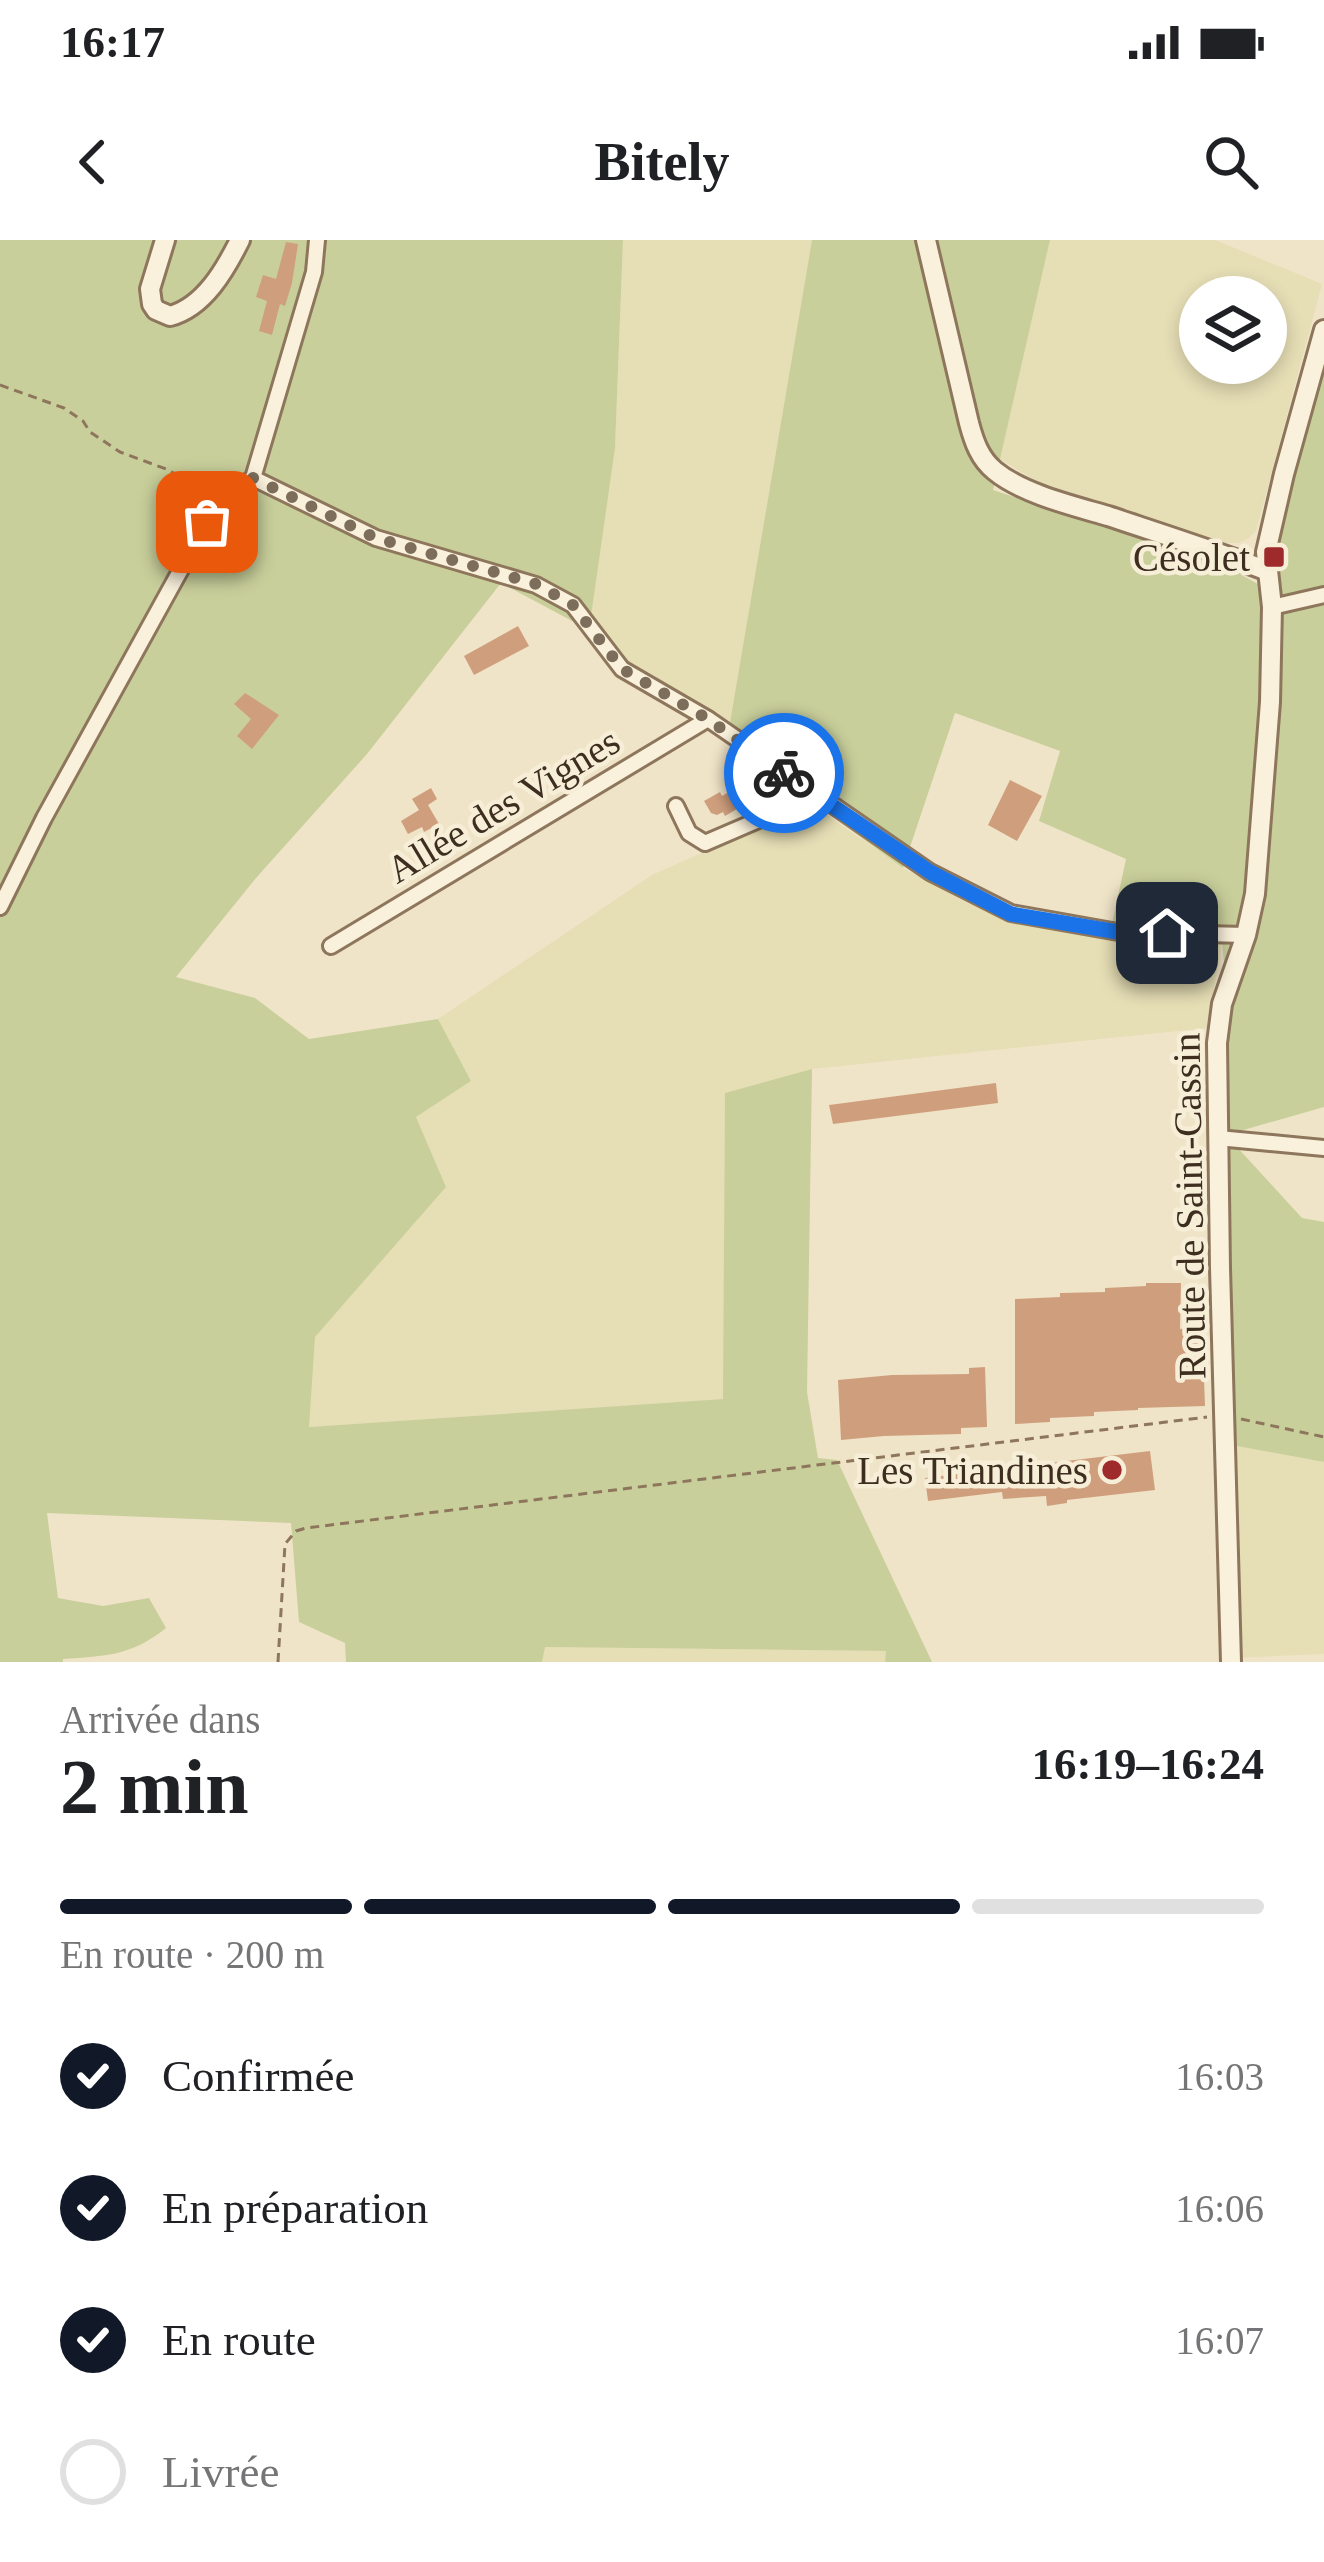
<!DOCTYPE html>
<html lang="fr">
<head>
<meta charset="utf-8">
<style>
  body { margin:0; font-family:"Times New Roman",serif; background:#f2f2f2; color:#202124; height:100vh; display:flex; flex-direction:column; font-size:45px; white-space:nowrap }
  * { box-sizing:border-box; margin:0 }
  p { font-size:39px; color:#757577 }
  .icon { flex:none; width:66px; height:66px; fill:none; stroke:currentColor; stroke-width:2; stroke-linecap:round; stroke-linejoin:round }
  .map { position:relative; height:1422px; overflow:hidden }
  .drawer { display:flex; flex-direction:column; background:#fff; flex:1 }
  .drawer>* { flex:none }
  .controls { position:absolute; left:1179px; top:36px; display:grid; gap:24px }
  .controls a { display:grid; place-items:center; width:108px; height:108px; border-radius:50%; background:#fff; box-shadow:0 6px 18px #0003; font-size:60px }
  .pin { position:absolute; display:grid; place-items:center; width:102px; height:102px; color:#fff; margin:-51px; border-radius:24px; box-shadow:0 6px 18px #0006 }
  .courier { position:absolute; display:grid; place-items:center; width:120px; height:120px; margin:-60px; border:9px solid #1a73e8; border-radius:50%; background:#fff; color:#222; box-shadow:0 3px 15px #0007 }
  .headline em { font-style:normal; font-weight:700 }
  .headline div { display:flex; flex-direction:column-reverse }
  .headline { display:flex; align-items:center; justify-content:space-between; height:204px; padding:0 60px }
  h1 { font-size:78px; font-weight:700; line-height:90px }
  .bar { display:grid; grid-template-columns:repeat(4,1fr); gap:18px 12px; align-content:center; height:144px; padding:0 60px }
  .bar i { height:15px; border-radius:9px; background:#e0e0e0 }
  .bar .selected { background:#111827 }
  .bar p { grid-column:span 4 }
  ol { padding:0 60px; list-style:none }
  li { display:flex; align-items:center; gap:36px; height:132px }
  li p { margin-inline-start:auto }
  li .icon { padding:12px; border-radius:50%; background:#111827; color:#fff; stroke-width:4 }
  li:last-child { color:#757577 }
  li i { width:66px; height:66px; border:6px solid #e0e0e0; border-radius:50% }
  .status { display:flex; justify-content:space-between; align-items:center; height:84px; padding:0 60px; background:#fff; direction:ltr }
  .status svg { height:33px; fill:currentColor }
  header { display:flex; justify-content:space-between; align-items:center; height:156px; padding:0 60px; background:#fff; font-size:54px; font-weight:700 }
  .map>svg:first-child { display:block }
</style>
</head>
<body>
<div class="status"><b>16:17</b><svg viewBox="0 0 49 12"><path d="M0 12V9h3v3zM5 12V6h3v6zM10 12V3h3v9zM15 12V0h3v12zM26 1h20v11H26zM47 4h2v5h-2z"/></svg></div>
<header><svg class="icon" aria-label="back" viewBox="0 0 24 24"><path d="M15 5l-7 7 7 7"/></svg>Bitely<svg class="icon" aria-label="search" viewBox="0 0 24 24"><circle cx="10" cy="10" r="6"/><path d="M15 15l6 6"/></svg></header>
<div class="map">
<svg width="1324" height="1422" viewBox="0 0 1324 1422">
  <rect width="100%" height="100%" fill="#f0e4c8"/>
  <g fill="#e6deb5" fill-rule="evenodd">
    <path d="M623 0H812L730 482 630 428 590 379 615 208Z"/>
    <path d="M1050 0H1215L1322 44 1256 291 1249 298 1239 303H1223L1038 242 1000 219ZM1200 57H1266V123H1200Z"/>
    <path d="M811 564 903 628 965 662 1044 687 1109 698 1222 701 1207 788 812 829 725 853 724 1159 308 1187 315 1097 446 947 416 877 471 841 438 779 652 635Z"/>
    <path d="M1226 1204 1324 1222V1414L1231 1418Z"/>
    <path d="M544 1407 887 1411 885 1422H542Z"/>
  </g>
  <g fill="#c9cf9b">
    <path d="M0 0H623L615 208 589 390 501 343 367 514 256 638 176 737 255 758 309 799 438 779 471 841 416 877 446 947 315 1097 309 1187 723 1159 725 853 812 829 807 1152 818 1218 837 1220 932 1422H885L886 1411 545 1407 542 1422H346L345 1403 299 1382 291 1283 47 1273 58 1358 103 1366 149 1358 166 1388C131 1416 106 1416 63 1419V1422H0Z"/>
    <path d="M812 0H1050L993 250 1227 327 1278 355 1275 294 1324 127V867L1226 895 1302 978 1324 982V1222L1226 1204 1225 894 1229 777 1222 701 1109 698 1126 619 1039 581 1060 511 955 473 903 628 727 500Z"/>
  </g>
  <g fill="#cf9f7d">
    <path d="M286 2 298 4 292 43 285 66 280 64 272 95 259 91 267 61 256 57 263 35 276 39Z"/>
    <path d="M518 386 529 406 474 435 464 416Z"/>
    <path d="M245 453 279 475 252 509 237 496 251 479 234 464Z"/>
    <path d="M750 540 759 556 725 576 723 572 717 575 711 573 704 561 720 552 722 556Z"/>
    <path d="M1010 540 1042 556 1017 601 988 585Z"/>
    <path d="M431 548 437 559 428 565 439 584 424 592 422 587 408 594 401 581 419 570 412 559Z"/>
    <path d="M996 843 998 863 833 884 829 865Z"/>
    <path d="M1146 1043H1181L1180 1089 1202 1085 1205 1166 1138 1168V1170L1094 1172V1176L1050 1178V1182L1015 1184V1059L1060 1057V1053L1105 1052V1048L1146 1046Z"/>
    <path d="M985 1127 987 1187 961 1188V1194L884 1196 841 1200 838 1140 892 1135 969 1134V1128Z"/>
    <path d="M1150 1211 1155 1250 1067 1260V1263L1047 1266 1046 1256 1003 1259 1002 1252 928 1261 925 1238Z"/>
  </g>
  <g fill="none" stroke-linecap="round" stroke-linejoin="round">
    <defs>
      <g id="minor">
        <path d="M253 238 376 298 536 345 573 365 622 429 708 479 930 632 1011 673 1118 692 1246 695"/>
        <path d="M1272 367 1324 355"/>
        <path d="M676 566 689 593 705 603 800 562 810 552"/>
        <path d="M0 667 44 578 207 282 222 260 253 238 314 32 317 0"/>
        <path d="M331 706 708 479"/>
        <path d="M1218 898 1324 908"/>
      </g>
      <g id="tertiary">
        <path d="M165 0 150 49 152 64 156 70 170 76C204 67 225 30 240 0"/>
        <path d="M926 0 969 183C974 202 980 219 995 231 1023 254 1074 266 1108 276 1162 294 1215 311 1268 331"/>
        <path d="M1231 1422 1220 1028 1217 803 1222 764 1246 695 1255 654 1270 462 1272 367 1266 312 1284 234 1324 90"/>
      </g>
    </defs>
    <use href="#minor" stroke="#8d765c" stroke-width="20"/>
    <use href="#tertiary" stroke="#8d765c" stroke-width="24"/>
    <g stroke="#8d765c" stroke-width="3" stroke-dasharray="9 6" stroke-linecap="butt">
      <path d="M0 145 64 168 83 181 90 192 120 212 166 229 210 253"/>
      <path d="M1241 1179 1324 1197"/>
      <path d="M278 1422 285 1304 296 1291 306 1288 1207 1177"/>
    </g>
    <use href="#minor" stroke="#faf1dc" stroke-width="14"/>
    <use href="#tertiary" stroke="#faf1dc" stroke-width="18"/>
  </g>
  <g fill="none" stroke-linecap="round" stroke-linejoin="round">
    <path stroke="#7c6e5b" stroke-width="12" stroke-dasharray="0 21.6" d="M207 282 222 260 253 238 376 298 536 344 573 365 622 429 708 479 784 533"/>
    <path stroke="#1a73e8" stroke-width="15" d="M784 533 930 632 1011 674 1118 692 1167 693"/>
  </g>
  <g fill="#9e2a2b" stroke="#f7eed8" stroke-width="4.5">
    <rect x="1262" y="305" width="24" height="24" rx="6"/>
    <circle cx="1112" cy="1230" r="12"/>
  </g>
  <g text-anchor="middle" dominant-baseline="central" stroke-width="9" stroke-linejoin="round" paint-order="stroke">
    <g font-size="39" fill="#3d2e20" stroke="#f7eed8" text-anchor="end">
      <text x="1250" y="317">Césolet</text>
      <text x="1088" y="1230">Les Triandines</text>
    </g>
    <g font-size="39" fill="#3d2e20" stroke="#f7eed8">
      <text transform="translate(503 565) rotate(-31)">Allée des Vignes</text>
      <text transform="translate(1189 966) rotate(-91)">Route de Saint-Cassin</text>
    </g>
  </g>
</svg>
<div class="controls">
<a><svg class="icon" aria-label="layers" viewBox="0 0 24 24"><path d="M12 4l9 5-9 5-9-5zM3 14l9 5 9-5"/></svg></a>
</div>
<div class="pin" style="left:207px;top:282px;background:#ea580c"><svg class="icon" aria-label="bag" viewBox="0 0 24 24"><path d="M5 8h14l-1 12H6zM9 8a3 3 0 0 1 6 0"/></svg></div>
<div class="pin" style="left:1167px;top:693px;background:#1f2937"><svg class="icon" aria-label="home" viewBox="0 0 24 24"><path d="M3 11l9-7 9 7M6 9v11h12V9"/></svg></div>
<div class="courier" style="left:784px;top:533px"><svg class="icon" aria-label="bike" viewBox="0 0 24 24"><circle cx="6" cy="16" r="4"/><circle cx="18" cy="16" r="4"/><path d="M6 16l4-8h5l3 8M10 8l3 8H6M13 5h3"/></svg></div>
</div>
<section class="drawer">
<div class="headline"><div><h1>2 min</h1><p>Arrivée dans</p></div><em>16:19–16:24</em></div>
<div class="bar"><i class="selected"></i><i class="selected"></i><i class="selected"></i><i></i><p>En route · 200 m</p></div>
<ol>
<li><svg class="icon" aria-label="check" viewBox="0 0 24 24"><path d="M5 12l5 5 9-10"/></svg>Confirmée<p>16:03</p></li>
<li><svg class="icon" aria-label="check" viewBox="0 0 24 24"><path d="M5 12l5 5 9-10"/></svg>En préparation<p>16:06</p></li>
<li><svg class="icon" aria-label="check" viewBox="0 0 24 24"><path d="M5 12l5 5 9-10"/></svg>En route<p>16:07</p></li>
<li><i></i>Livrée</li>
</ol>
</section>
</body>
</html>
